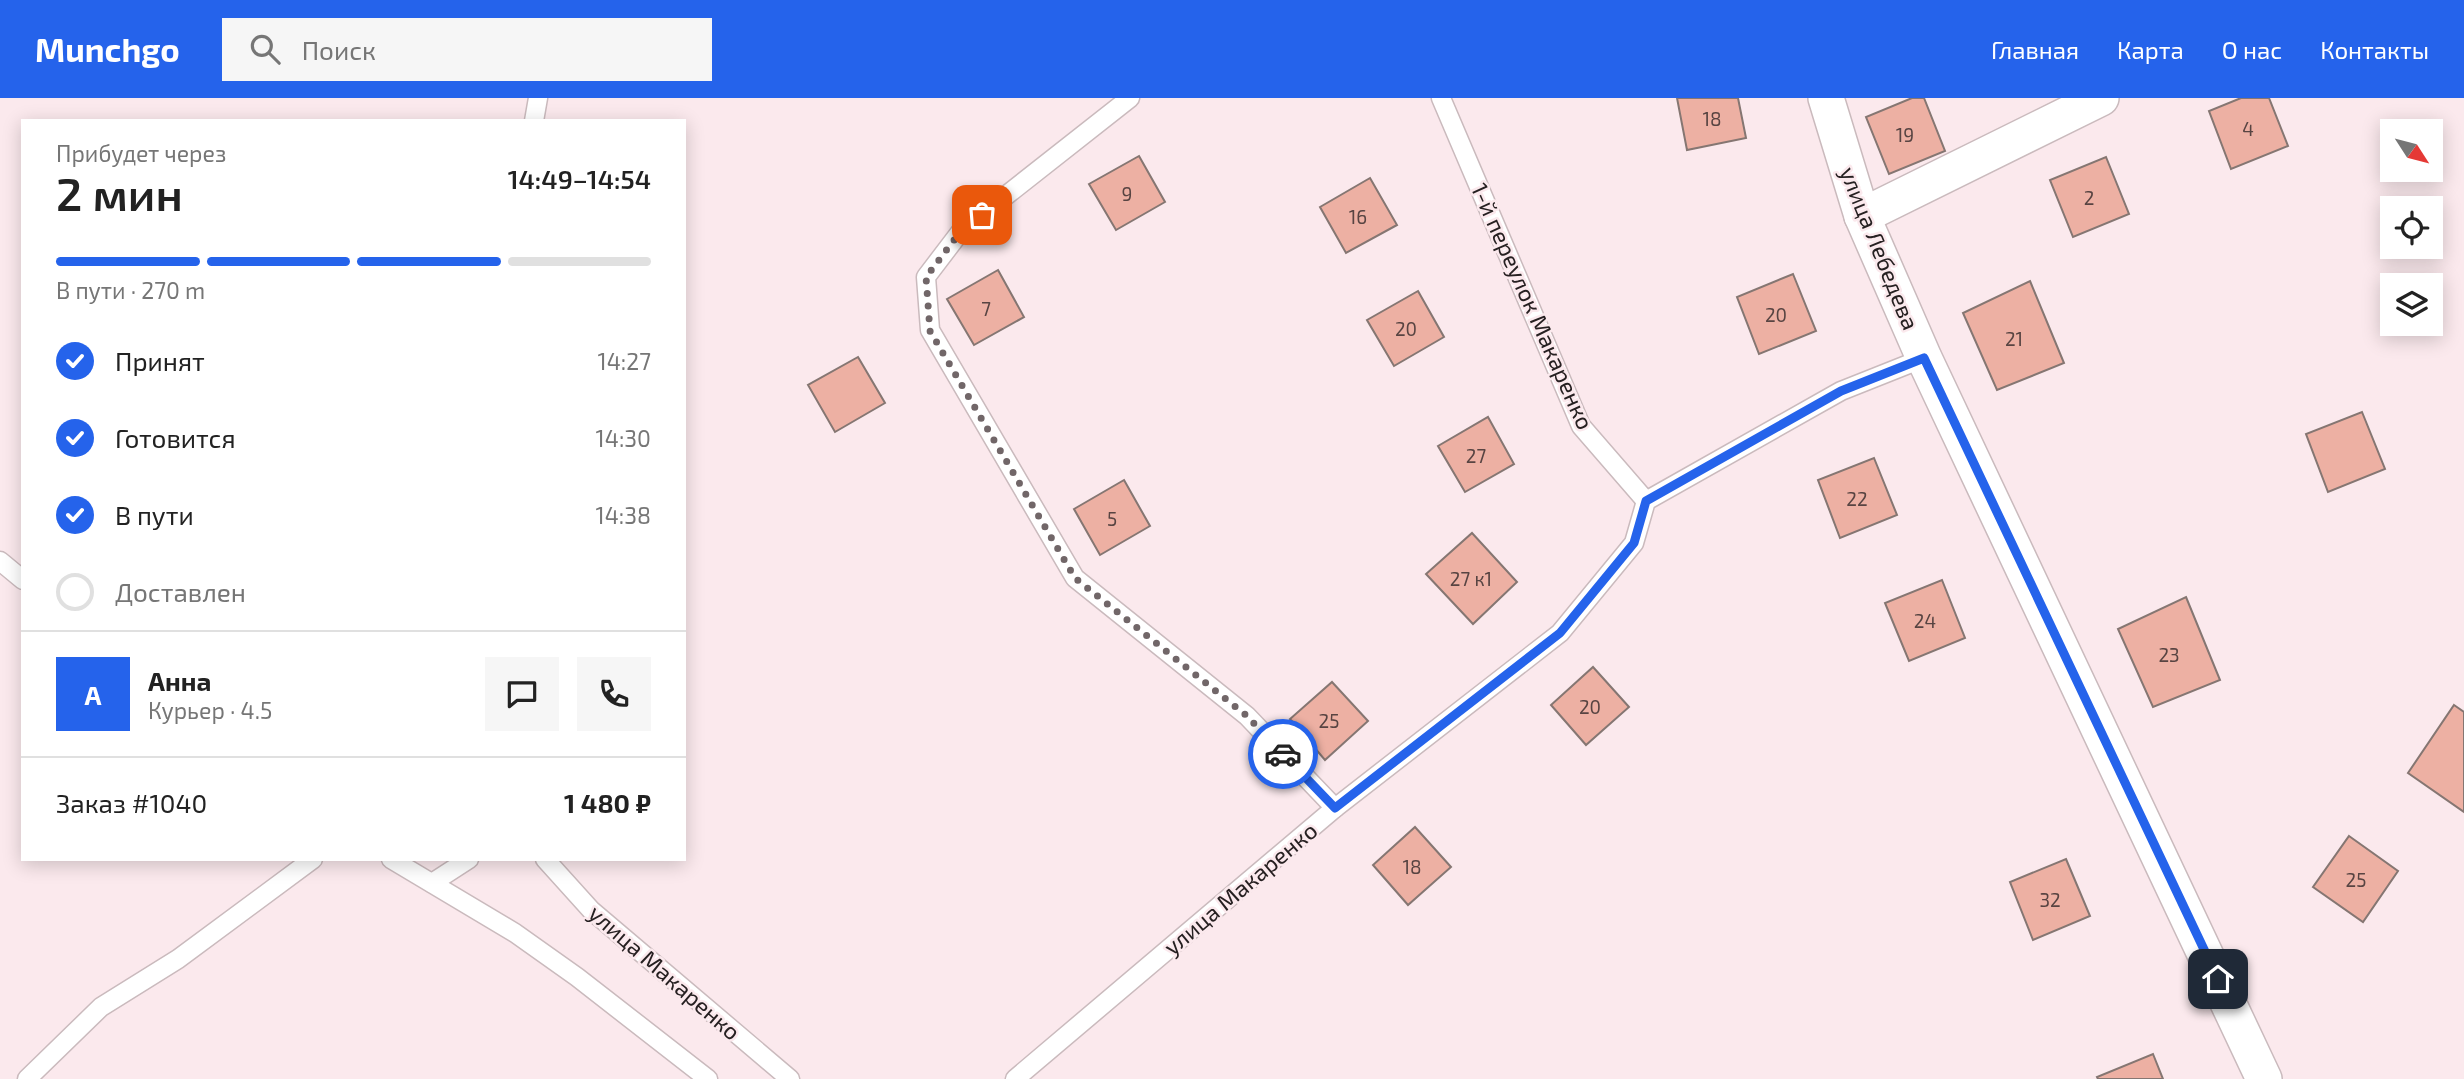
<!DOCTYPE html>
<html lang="ru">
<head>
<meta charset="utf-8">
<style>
  body { margin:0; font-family:"Exo 2",sans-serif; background:#f6f6f6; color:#222; height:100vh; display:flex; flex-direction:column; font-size:26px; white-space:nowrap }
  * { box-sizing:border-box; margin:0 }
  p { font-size:23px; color:#767676 }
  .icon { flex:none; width:38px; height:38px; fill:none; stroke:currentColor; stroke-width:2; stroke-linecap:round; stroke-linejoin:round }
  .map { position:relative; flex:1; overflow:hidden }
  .details { position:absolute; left:21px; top:21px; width:665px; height:742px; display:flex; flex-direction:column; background:#fff; border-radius:0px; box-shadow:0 4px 18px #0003 }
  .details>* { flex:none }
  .needle { width:46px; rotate:126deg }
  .controls { position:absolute; left:2380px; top:21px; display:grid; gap:14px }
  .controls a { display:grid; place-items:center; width:63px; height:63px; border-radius:0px; background:#fff; box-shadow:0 4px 18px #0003; font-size:35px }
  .pin { position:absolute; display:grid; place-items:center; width:60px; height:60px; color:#fff; margin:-30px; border-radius:14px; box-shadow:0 4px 10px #0006 }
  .courier { position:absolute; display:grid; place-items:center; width:70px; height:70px; margin:-35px; border:5px solid #2563eb; border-radius:50%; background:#fff; color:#222; box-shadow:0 2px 9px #0007 }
  .head em { font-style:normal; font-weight:600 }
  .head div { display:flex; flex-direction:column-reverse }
  .head { display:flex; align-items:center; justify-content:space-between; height:119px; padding:0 35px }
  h1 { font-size:46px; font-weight:600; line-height:52px }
  .bar { display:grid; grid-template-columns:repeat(4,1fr); gap:10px 7px; align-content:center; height:84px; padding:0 35px }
  .bar i { height:9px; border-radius:5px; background:#e0e0e0 }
  .bar .on { background:#2563eb }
  .bar p { grid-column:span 4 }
  .line { display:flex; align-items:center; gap:18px; padding:0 35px; border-top:2px solid #e0e0e0 }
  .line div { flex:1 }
  .round { display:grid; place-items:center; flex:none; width:74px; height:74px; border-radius:0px; background:#f6f6f6 }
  ol { padding:0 35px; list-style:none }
  li { display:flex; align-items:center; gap:21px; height:77px }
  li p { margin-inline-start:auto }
  li .icon { padding:7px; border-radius:50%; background:#2563eb; color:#fff; stroke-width:4 }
  li:last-child { color:#767676 }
  li i { width:38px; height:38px; border:4px solid #e0e0e0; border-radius:50% }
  header { display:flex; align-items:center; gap:42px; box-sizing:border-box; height:98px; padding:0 35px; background:#2563eb; color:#fff }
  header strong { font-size:33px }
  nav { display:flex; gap:38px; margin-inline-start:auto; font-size:24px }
  .search { width:490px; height:63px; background:#f6f6f6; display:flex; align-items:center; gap:18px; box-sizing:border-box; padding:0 24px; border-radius:0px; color:#767676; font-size:26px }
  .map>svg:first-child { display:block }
</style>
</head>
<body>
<header>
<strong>Munchgo</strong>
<div class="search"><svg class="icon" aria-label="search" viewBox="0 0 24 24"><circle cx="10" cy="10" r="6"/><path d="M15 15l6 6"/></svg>Поиск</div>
<nav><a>Главная</a><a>Карта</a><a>О нас</a><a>Контакты</a></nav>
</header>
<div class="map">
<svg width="2464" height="981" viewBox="0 0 2464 981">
  <rect width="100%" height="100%" fill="#fbe9ed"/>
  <g fill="#edb0a3" stroke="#857672" stroke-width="2">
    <path d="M1677 0H1738L1746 40 1687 52Z"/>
    <path d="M1912 0H1924L1945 53 1889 76 1866 19Z"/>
    <path d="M2241 0H2269L2288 48 2231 71 2209 13Z"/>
    <path d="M1139 58 1165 104 1116 132 1089 86Z"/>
    <path d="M2106 59 2129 116 2073 139 2050 82Z"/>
    <path d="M1370 80 1397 127 1346 155 1320 109Z"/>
    <path d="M998 172 1024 219 974 247 947 201Z"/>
    <path d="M1793 176 1816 233 1759 256 1737 199Z"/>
    <path d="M2030 183 2064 265 1997 292 1963 215Z"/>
    <path d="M1418 193 1444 239 1394 268 1367 222Z"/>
    <path d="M858 259 885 305 835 334 808 287Z"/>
    <path d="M2362 314 2385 371 2328 394 2306 336Z"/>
    <path d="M1488 319 1514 366 1465 394 1438 348Z"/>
    <path d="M1874 360 1897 417 1840 440 1818 382Z"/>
    <path d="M1124 382 1150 428 1100 457 1074 411Z"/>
    <path d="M1472 435 1517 484 1473 526 1426 476Z"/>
    <path d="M1942 482 1965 540 1909 563 1885 505Z"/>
    <path d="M2186 499 2220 582 2153 609 2118 531Z"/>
    <path d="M1593 569 1629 609 1586 647 1551 607Z"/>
    <path d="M1332 584 1368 623 1325 662 1290 621Z"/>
    <path d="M2454 607 2464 614V714L2408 675Z"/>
    <path d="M1415 729 1451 769 1408 807 1373 767Z"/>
    <path d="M2349 738 2398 773 2363 824 2313 789Z"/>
    <path d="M2066 761 2090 818 2033 842 2010 784Z"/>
    <path d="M2153 956 2163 981H2098L2097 979Z"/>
  </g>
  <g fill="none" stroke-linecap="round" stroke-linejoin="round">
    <defs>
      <g id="service">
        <path d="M1130 0 961 133 926 179 930 232 1075 480 1247 618 1335 710"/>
        <path d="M1441 0 1581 328 1646 403"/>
        <path d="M534 23 538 0"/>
        <path d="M0 463 23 482"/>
        <path d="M391 761 515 835 577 879 708 981"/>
        <path d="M545 761 591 812 790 981"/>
        <path d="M432 785 469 761"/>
        <path d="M27 981 101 909 178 861 313 761"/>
        <path d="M1015 981 1335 710 1560 535 1634 445 1646 403 1841 293 1924 260"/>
      </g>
      <g id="minor">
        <path d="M1826 0 1862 118 1924 260 2264 981"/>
        <path d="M1862 118 2101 0"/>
      </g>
    </defs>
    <use href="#service" stroke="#cababd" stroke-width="21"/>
    <use href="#minor" stroke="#cababd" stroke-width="38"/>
    <use href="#service" stroke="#fff" stroke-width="18"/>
    <use href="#minor" stroke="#fff" stroke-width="35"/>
  </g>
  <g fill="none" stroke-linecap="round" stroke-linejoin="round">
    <path stroke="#716668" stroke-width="7" stroke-dasharray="0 12.6" d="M982 117 961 133 926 179 930 233 1075 480 1247 618 1283 656"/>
    <path stroke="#2563eb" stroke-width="9" d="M1283 656 1335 710 1560 535 1634 445 1646 403 1841 293 1924 260 2218 881"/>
  </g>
  <g text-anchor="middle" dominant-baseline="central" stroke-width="5" stroke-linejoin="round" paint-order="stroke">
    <g font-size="19" fill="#584442">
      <text x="1712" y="20">18</text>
      <text x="2248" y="30">4</text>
      <text x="1905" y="36">19</text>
      <text x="1127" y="95">9</text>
      <text x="2089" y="99">2</text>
      <text x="1358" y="118">16</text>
      <text x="986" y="210">7</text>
      <text x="1776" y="216">20</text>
      <text x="1406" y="230">20</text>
      <text x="2014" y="240">21</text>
      <text x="1476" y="357">27</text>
      <text x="1857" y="400">22</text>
      <text x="1112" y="420">5</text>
      <text x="1471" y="480">27 к1</text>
      <text x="1925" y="522">24</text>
      <text x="2169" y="556">23</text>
      <text x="1590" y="608">20</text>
      <text x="1329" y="622">25</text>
      <text x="1412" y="768">18</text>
      <text x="2356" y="781">25</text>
      <text x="2050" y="801">32</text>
    </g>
    <g font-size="23" fill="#262021" stroke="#fbe9ed">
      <text transform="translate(1880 150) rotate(68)">улица Лебедева</text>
      <text transform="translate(1533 208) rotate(66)">1-й переулок Макаренко</text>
      <text transform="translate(1240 790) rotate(-40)">улица Макаренко</text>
      <text transform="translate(665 874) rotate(41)">улица Макаренко</text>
    </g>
  </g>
</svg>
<div class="controls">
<a><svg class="needle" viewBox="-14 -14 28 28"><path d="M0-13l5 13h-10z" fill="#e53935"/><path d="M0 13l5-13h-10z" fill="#767676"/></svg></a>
<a><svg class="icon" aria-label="locate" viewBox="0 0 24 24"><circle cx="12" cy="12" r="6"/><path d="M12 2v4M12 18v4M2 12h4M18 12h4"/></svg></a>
<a><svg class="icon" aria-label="layers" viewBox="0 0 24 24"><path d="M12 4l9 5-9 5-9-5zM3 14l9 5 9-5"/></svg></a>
</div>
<div class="pin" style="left:982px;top:117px;background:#ea580c"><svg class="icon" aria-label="bag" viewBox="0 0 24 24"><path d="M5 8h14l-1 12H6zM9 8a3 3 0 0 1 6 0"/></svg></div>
<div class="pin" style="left:2218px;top:881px;background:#1f2937"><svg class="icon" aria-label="home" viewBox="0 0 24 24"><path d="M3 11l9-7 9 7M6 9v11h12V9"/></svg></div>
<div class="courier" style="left:1283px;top:656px"><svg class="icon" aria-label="car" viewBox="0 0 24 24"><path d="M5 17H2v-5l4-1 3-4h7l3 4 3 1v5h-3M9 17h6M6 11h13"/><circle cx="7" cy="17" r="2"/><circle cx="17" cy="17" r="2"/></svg></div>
<section class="details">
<div class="head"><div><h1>2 мин</h1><p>Прибудет через</p></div><em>14:49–14:54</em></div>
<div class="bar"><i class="on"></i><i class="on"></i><i class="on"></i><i></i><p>В пути · 270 m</p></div>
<ol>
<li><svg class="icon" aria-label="check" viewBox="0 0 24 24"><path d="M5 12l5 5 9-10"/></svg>Принят<p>14:27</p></li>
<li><svg class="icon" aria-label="check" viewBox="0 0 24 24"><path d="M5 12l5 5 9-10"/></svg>Готовится<p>14:30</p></li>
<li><svg class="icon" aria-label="check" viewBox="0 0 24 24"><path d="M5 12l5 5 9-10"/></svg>В пути<p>14:38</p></li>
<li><i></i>Доставлен</li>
</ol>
<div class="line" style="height:126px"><b class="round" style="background:#2563eb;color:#fff">А</b><div><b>Анна</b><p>Курьер · 4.5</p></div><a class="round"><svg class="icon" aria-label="chat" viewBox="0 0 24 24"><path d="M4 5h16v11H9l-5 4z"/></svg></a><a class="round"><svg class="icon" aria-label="phone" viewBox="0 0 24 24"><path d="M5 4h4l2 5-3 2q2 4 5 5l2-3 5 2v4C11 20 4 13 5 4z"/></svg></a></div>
<div class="line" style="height:91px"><div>Заказ #1040</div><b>1 480 ₽</b></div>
</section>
</div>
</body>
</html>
